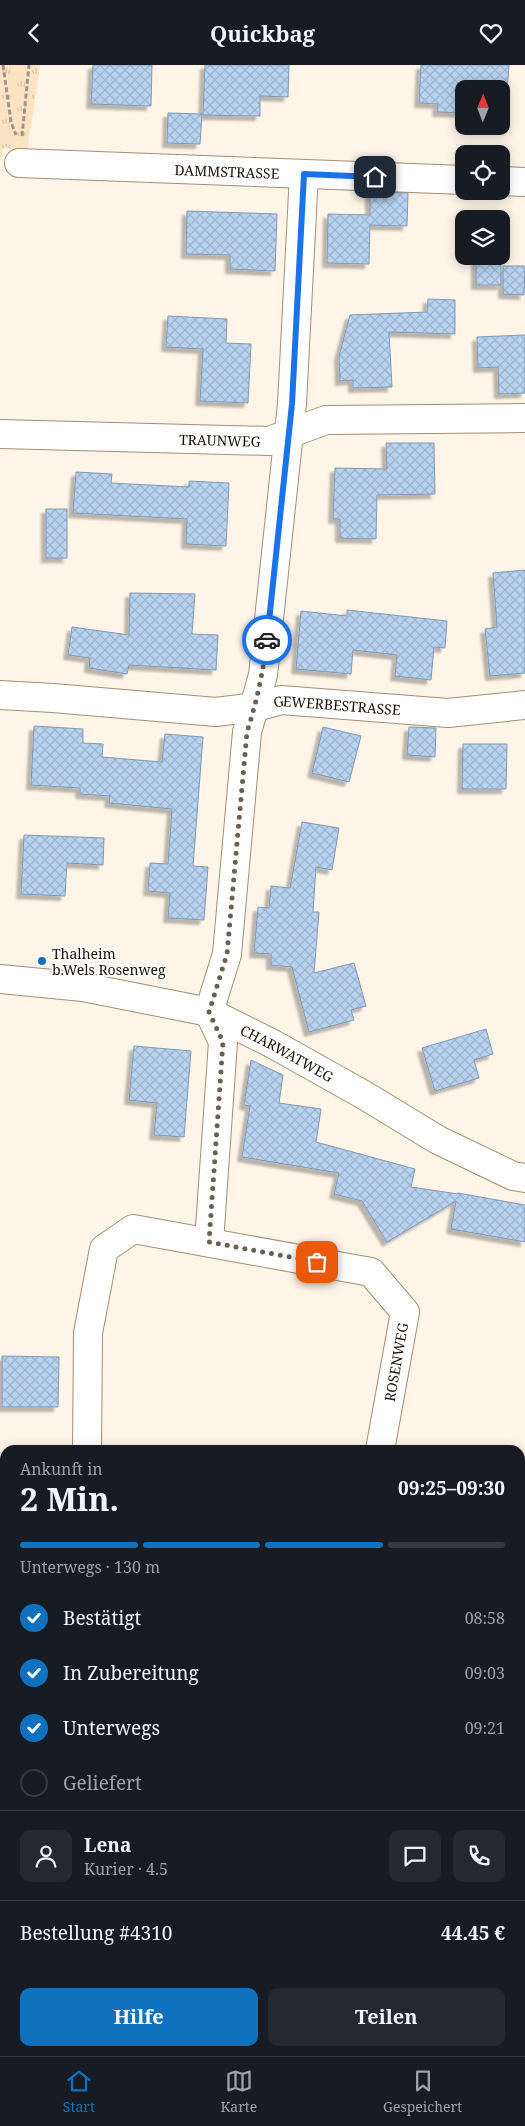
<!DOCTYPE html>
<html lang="de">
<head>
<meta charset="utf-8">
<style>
  body { margin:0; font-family:"Noto Serif",serif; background:#242831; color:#f1f3f6; height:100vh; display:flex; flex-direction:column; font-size:19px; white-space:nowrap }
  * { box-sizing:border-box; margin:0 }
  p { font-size:16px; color:#9ea1a6 }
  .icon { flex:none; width:28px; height:28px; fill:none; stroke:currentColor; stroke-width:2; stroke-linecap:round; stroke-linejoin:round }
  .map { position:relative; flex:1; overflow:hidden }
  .details { position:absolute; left:0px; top:1380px; width:525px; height:611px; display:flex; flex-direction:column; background:#171b24; border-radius:15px 15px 0 0; box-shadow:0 2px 12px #0003 }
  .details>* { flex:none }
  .needle { width:32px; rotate:1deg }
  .buttons { position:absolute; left:455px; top:15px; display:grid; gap:10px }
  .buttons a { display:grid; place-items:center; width:55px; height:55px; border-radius:10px; background:#171b24; box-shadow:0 2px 12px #0003; font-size:25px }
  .pin { position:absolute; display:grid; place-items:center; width:42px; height:42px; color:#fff; margin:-21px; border-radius:10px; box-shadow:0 2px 8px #0006 }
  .courier { position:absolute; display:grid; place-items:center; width:50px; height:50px; margin:-25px; border:4px solid #1a73e8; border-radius:50%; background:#fff; color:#222; box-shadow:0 1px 6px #0007 }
  .overview em { font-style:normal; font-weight:700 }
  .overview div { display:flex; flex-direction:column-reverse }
  .overview { display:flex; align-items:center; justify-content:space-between; height:85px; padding:0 20px }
  h1 { font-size:32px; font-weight:700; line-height:38px }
  .bar { display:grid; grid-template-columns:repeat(4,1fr); gap:8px 5px; align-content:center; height:60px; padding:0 20px }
  .bar i { height:6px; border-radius:4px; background:#363941 }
  .bar .active { background:#1072be }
  .bar p { grid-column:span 4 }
  .line { display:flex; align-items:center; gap:12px; padding:0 20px; border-top:1px solid #363941 }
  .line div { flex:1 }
  .round { display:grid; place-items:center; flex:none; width:52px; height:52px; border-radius:10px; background:#242831 }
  ol { padding:0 20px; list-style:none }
  li { display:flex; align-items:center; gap:15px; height:55px }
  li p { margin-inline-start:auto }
  li .icon { padding:5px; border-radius:50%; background:#1072be; color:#fff; stroke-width:4 }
  li:last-child { color:#9ea1a6 }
  li i { width:28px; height:28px; border:2px solid #363941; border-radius:50% }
  .primary-button { display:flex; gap:10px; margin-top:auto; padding:10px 20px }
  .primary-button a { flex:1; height:58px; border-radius:10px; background:#1072be; color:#fff; font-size:20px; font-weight:700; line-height:58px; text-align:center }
  .primary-button a+a { background:#242831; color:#f1f3f6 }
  header { display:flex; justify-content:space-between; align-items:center; height:65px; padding:0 20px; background:#171b24; font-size:22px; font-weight:700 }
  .tabs { display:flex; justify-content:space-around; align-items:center; height:70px; border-top:1px solid #363941; background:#171b24; font-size:14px; color:#9ea1a6 }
  .tabs a { display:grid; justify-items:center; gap:2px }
  .tabs .active { color:#1072be }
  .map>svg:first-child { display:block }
</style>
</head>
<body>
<header><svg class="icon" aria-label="back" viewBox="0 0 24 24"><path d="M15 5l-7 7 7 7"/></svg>Quickbag<svg class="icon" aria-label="heart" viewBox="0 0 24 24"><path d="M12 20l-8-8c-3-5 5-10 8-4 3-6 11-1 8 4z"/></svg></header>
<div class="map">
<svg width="525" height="1991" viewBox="0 0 525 1991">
  <defs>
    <pattern id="grass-tufts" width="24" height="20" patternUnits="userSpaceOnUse" patternTransform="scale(1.25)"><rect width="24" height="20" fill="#fbe3c3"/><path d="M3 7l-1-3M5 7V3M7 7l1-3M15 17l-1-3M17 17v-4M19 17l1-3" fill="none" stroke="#d7c2a6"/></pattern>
    <pattern id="building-cross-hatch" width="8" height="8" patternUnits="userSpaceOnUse" patternTransform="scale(1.25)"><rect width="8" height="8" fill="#b7d3f0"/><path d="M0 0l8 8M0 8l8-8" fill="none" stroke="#9db4cc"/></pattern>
    <filter id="shadow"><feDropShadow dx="-4.5" dy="4.5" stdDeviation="1" flood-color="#0004"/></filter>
  </defs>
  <rect width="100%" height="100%" fill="#fef4e8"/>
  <g fill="url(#grass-tufts)">
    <path d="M0 0H40L27 88 4 82 0 96Z"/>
    <path d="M525 1615V1659H520V1616Z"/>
    <path d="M5 1655V1710L0 1711V1656Z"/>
  </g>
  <path fill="#fbe3c3" d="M520 1694H525V1991H0V1746L5 1742V1986H520Z"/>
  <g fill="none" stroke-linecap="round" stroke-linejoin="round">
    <g stroke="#b6976b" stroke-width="9">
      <path d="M520 1633H525"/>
      <path d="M0 1691 5 1689"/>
    </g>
  </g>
  <g fill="url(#building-cross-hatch)" stroke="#7f99b4" filter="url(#shadow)">
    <path d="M93 0H152L151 41 91 39Z"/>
    <path d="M205 0H289L288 32 260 31V51L203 50Z"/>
    <path d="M421 0H509L507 29 501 28V24H464V48L437 47 438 39 419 38Z"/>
    <path d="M168 48 202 49 200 79 167 78Z"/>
    <path d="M370 127 408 128 407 161 370 160 369 199 327 198 328 149 370 150Z"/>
    <path d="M187 146 277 149 275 206 230 204V190L186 189Z"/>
    <rect x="476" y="191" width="25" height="29"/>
    <path d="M503 201H525L524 230 503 229Z"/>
    <path d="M428 234 455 235V269L389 267 392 322 353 323V315L340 316 339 291 350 250 427 247Z"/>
    <path d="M168 251 227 254 226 278 251 279 248 338 200 336 203 284 166 282Z"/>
    <path d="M525 270V328L499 329 498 302 478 303 477 272Z"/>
    <path d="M386 378H434L435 429 377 430 376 474 340 473V454H333L335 403 387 404Z"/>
    <path d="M76 407 112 409 111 418 189 422V416L229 418 226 481 186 479 187 454 73 448Z"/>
    <rect x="46" y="444" width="21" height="49"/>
    <path d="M525 505V608L490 611 485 564 497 562 493 508Z"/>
    <path d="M130 528 195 529 192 569 218 570 216 605 129 600 127 609 89 603 90 593 68 590 72 562 129 570Z"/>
    <path d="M347 545 447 556 445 583 434 582 431 615 395 611 397 590 353 585 351 609 296 604 301 546 347 551Z"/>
    <path d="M34 661 83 664V678L103 679 102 692 162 697 165 669 203 672 193 801 208 802 204 855 168 853 170 828 148 826 150 798 168 799 172 744 109 738 110 731 80 729V723L31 720Z"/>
    <path d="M323 662 361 671 349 717 312 708Z"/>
    <path d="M409 662 436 663 435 692 407 690Z"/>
    <path d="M463 679H507L506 724H462Z"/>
    <path d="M302 757 339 763 332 805 316 802 313 847H319L314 908 354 898 366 941 351 945 354 955 309 967 292 902 271 900V889L254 888 258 842 269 843 271 821 290 823Z"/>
    <path d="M24 770 104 773 103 800 67 798 65 831 21 829Z"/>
    <path d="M486 964 493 989 474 995 479 1013 435 1026 422 983Z"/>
    <path d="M134 981 191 986 184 1072 154 1070 157 1038 129 1035Z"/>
    <path d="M251 995 283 1010 279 1038 321 1044 316 1077 415 1104 411 1122 458 1129V1128L525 1140V1177L451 1164 456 1136 387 1177 362 1136 334 1129 339 1108 242 1092 250 1041 244 1040Z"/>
    <path d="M2 1291 59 1292 58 1342H2Z"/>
  </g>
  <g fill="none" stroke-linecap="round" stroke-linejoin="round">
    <defs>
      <path id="lane" d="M520 1743H525"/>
      <g id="street">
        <path id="s1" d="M19 98 464 115"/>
        <path d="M501 116 525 117"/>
        <path id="s2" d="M0 369 269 376 326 355 525 353"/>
        <path id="s3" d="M0 630 53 633 216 647 256 642 281 635 448 648 525 640"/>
        <path id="s4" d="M0 914 83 922 209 947 273 979 364 1030 438 1075 513 1111 525 1113"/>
        <path d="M209 1177 223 977 209 947 227 889 247 667 263 610 292 339 304 109"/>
        <path d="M87 1385 88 1268 104 1184 133 1164 371 1207 405 1247 380 1385"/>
        <path d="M520 1678H525"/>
        <path d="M0 1733 5 1730"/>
      </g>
    </defs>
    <use href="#lane" stroke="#a48e70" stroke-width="16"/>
    <use href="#street" stroke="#a48e70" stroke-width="30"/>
    <g stroke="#9f968a" stroke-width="3" stroke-dasharray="5 2.5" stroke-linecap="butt">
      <path d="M3 0 11 57 16 70"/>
      <path d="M22 71 29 0"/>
    </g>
    <use href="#lane" stroke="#fff" stroke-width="14"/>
    <use href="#street" stroke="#fff" stroke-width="28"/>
  </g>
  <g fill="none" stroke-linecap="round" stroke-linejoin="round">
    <path stroke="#696055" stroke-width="5" stroke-dasharray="0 9" d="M267 575C263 607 257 636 247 667L227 889 209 947 223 977 209 1177 317 1197"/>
    <path stroke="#1a73e8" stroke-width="6" d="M267 575 292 339 304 109 375 112"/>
  </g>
  <circle fill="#1072be" stroke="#fff" stroke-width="2" cx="42" cy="896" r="5"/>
  <g text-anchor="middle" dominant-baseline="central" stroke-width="4" stroke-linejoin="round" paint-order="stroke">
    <g font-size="14" fill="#191106" stroke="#fff">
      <text stroke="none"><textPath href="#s1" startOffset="208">DAMMSTRASSE</textPath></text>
      <text stroke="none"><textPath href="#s2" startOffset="220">TRAUNWEG</textPath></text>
      <text stroke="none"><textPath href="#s3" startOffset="339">GEWERBESTRASSE</textPath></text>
      <text stroke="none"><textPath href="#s4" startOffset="300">CHARWATWEG</textPath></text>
      <text transform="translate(396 1297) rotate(-80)">ROSENWEG</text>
    </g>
    <g font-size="14" fill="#191106" stroke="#fff" text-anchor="start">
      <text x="52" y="888">Thalheim<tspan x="52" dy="16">b.Wels Rosenweg</tspan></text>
    </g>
  </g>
</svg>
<div class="buttons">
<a><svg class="needle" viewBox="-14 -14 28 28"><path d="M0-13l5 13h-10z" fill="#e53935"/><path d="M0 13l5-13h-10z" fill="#9ea1a6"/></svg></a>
<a><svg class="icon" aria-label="locate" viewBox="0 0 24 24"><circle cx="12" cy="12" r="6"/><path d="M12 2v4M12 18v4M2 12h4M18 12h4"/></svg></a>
<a><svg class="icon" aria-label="layers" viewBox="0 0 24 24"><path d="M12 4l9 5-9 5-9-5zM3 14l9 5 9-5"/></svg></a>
</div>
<div class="pin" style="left:317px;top:1197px;background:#ea580c"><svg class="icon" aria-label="bag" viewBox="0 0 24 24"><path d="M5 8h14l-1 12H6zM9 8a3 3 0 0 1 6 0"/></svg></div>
<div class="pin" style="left:375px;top:112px;background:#1f2937"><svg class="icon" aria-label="home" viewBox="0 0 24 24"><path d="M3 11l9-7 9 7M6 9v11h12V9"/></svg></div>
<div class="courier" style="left:267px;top:575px"><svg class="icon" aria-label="car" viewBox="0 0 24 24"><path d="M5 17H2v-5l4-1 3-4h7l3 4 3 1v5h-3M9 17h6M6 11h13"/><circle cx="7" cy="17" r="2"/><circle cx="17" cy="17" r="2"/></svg></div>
<section class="details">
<div class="overview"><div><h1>2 Min.</h1><p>Ankunft in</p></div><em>09:25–09:30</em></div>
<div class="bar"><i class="active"></i><i class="active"></i><i class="active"></i><i></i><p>Unterwegs · 130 m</p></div>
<ol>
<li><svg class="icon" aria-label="check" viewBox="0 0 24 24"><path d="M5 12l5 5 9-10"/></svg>Bestätigt<p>08:58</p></li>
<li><svg class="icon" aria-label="check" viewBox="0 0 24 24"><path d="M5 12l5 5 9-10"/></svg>In Zubereitung<p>09:03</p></li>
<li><svg class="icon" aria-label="check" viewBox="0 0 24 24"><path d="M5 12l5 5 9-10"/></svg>Unterwegs<p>09:21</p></li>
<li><i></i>Geliefert</li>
</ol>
<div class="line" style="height:90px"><a class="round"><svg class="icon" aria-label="person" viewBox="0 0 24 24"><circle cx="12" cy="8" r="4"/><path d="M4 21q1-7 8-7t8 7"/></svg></a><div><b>Lena</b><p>Kurier · 4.5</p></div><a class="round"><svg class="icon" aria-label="chat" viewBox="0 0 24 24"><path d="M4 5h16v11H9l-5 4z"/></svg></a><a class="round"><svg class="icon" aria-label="phone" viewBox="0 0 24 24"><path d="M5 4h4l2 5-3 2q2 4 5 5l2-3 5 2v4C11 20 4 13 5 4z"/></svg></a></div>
<div class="line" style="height:65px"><div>Bestellung #4310</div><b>44.45 €</b></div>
<div class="primary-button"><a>Hilfe</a><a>Teilen</a></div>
</section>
</div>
<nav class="tabs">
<a class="active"><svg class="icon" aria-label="home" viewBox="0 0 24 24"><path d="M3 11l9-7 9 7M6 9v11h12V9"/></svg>Start</a>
<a><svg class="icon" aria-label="map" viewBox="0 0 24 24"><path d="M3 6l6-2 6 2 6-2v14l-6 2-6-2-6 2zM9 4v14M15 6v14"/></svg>Karte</a>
<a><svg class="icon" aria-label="saved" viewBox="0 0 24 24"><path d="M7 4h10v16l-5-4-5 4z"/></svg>Gespeichert</a>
</nav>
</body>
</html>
